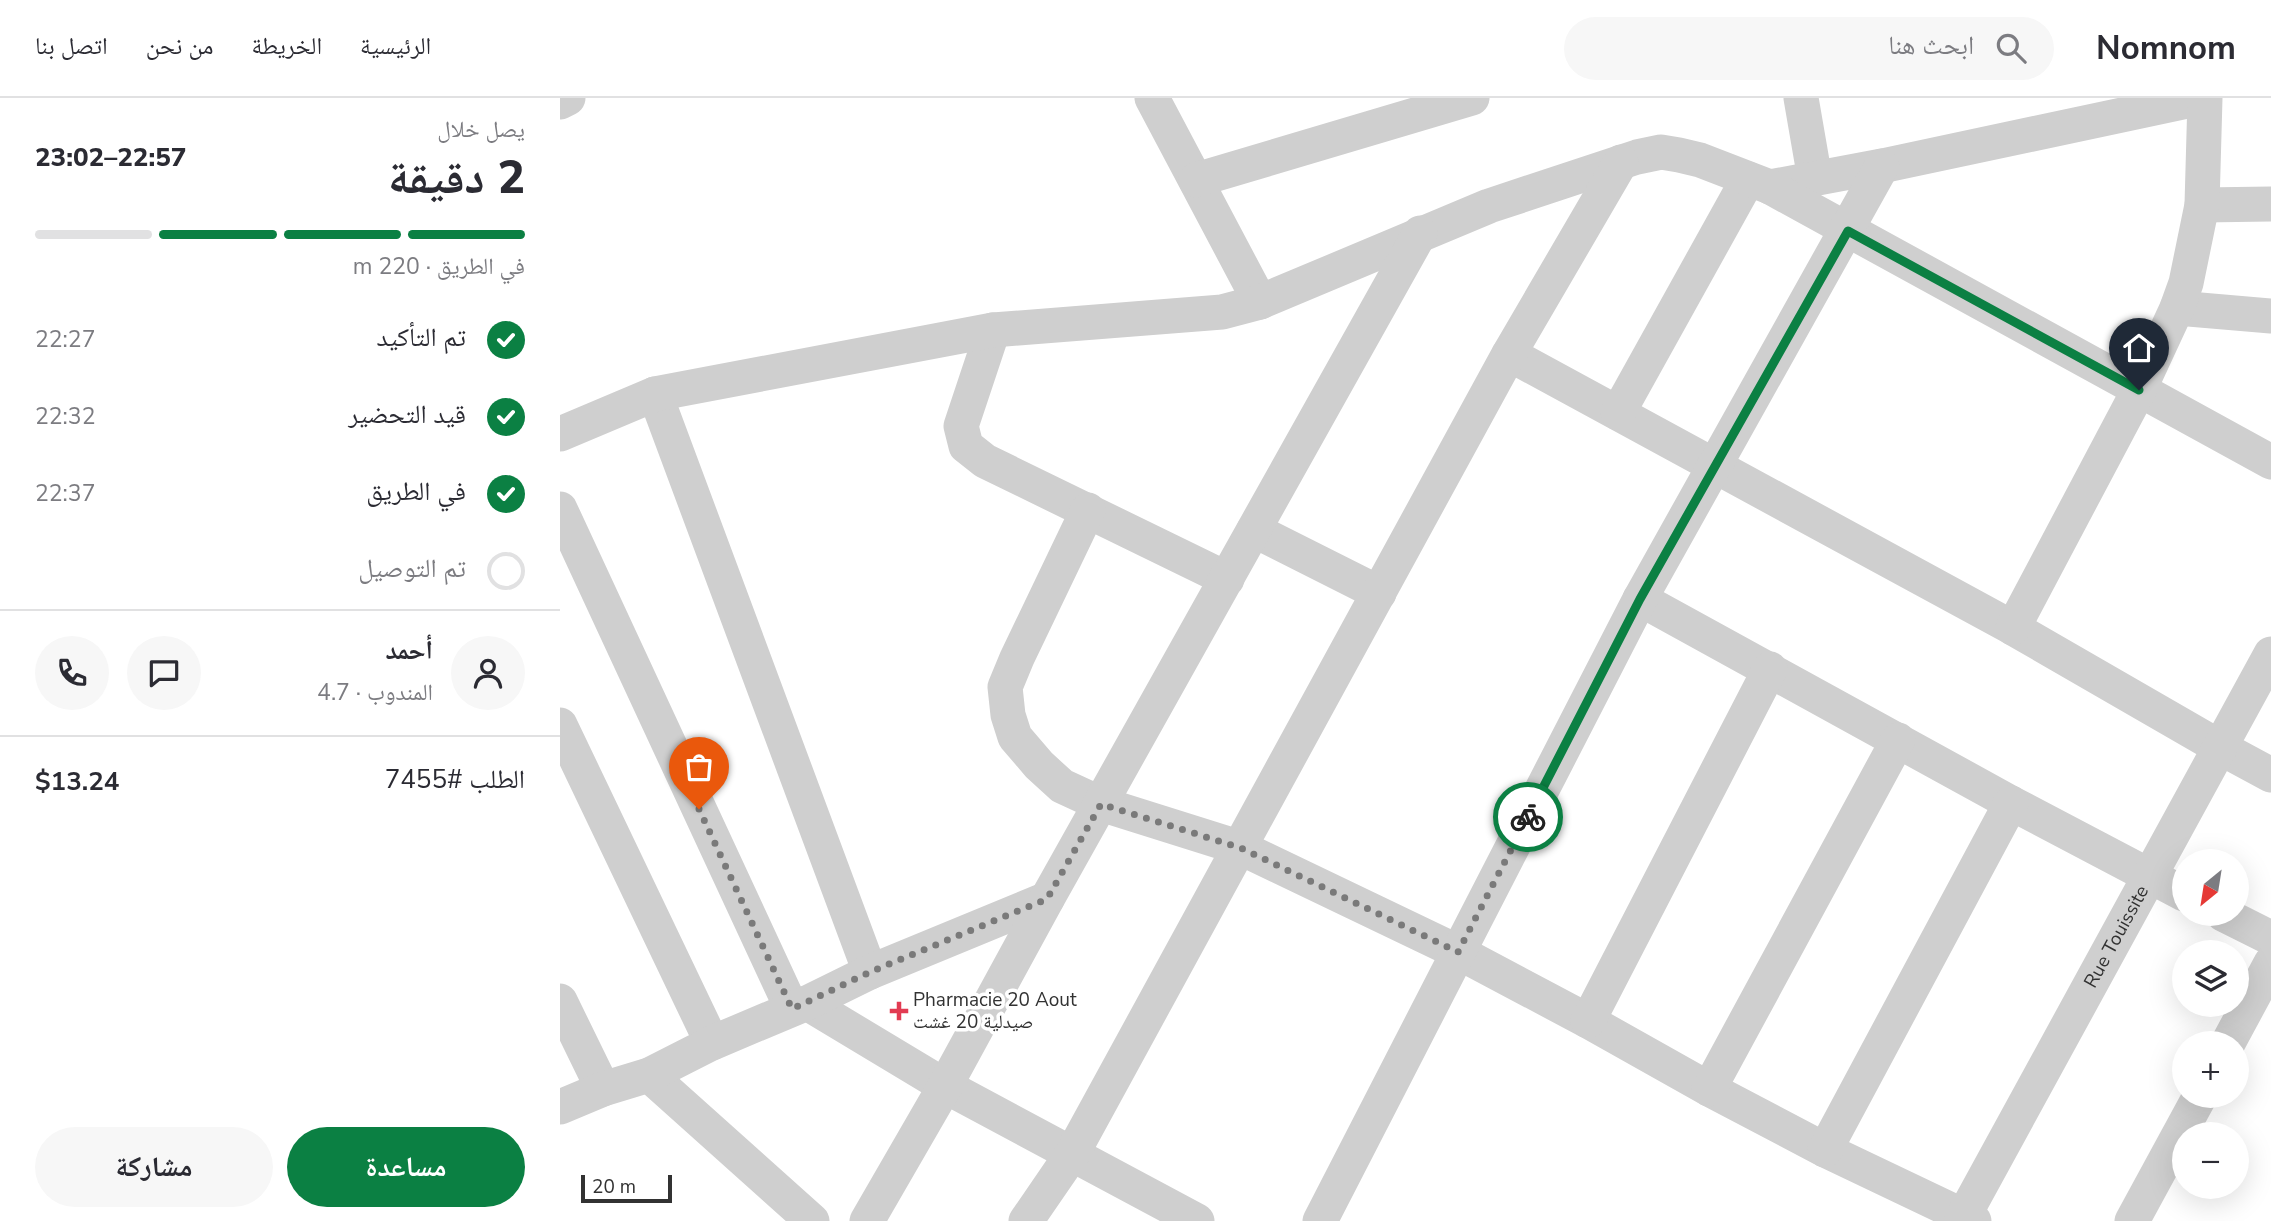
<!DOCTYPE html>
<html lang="ar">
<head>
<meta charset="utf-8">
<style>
  body { margin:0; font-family:"Nunito Sans","Noto Naskh Arabic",sans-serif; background:#f7f7f7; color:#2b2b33; direction:rtl; height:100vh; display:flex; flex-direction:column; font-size:26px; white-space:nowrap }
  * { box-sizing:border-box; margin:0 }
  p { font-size:23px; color:#7c7c81 }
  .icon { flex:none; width:38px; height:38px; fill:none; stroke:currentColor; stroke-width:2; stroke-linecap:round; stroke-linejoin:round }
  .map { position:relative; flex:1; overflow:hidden; direction:ltr }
  .drawer { display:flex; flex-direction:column; background:#fff; width:560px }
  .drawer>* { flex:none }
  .needle { width:46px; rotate:210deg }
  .tools { position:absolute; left:1612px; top:751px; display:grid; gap:14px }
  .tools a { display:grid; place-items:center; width:77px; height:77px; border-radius:50%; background:#fff; box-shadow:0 7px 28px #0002; font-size:35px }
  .scale { position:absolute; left:21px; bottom:18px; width:91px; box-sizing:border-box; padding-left:7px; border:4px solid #323232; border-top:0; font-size:19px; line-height:24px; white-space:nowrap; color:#323232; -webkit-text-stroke:5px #fff; paint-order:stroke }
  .pin { position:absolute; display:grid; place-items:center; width:60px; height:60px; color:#fff; margin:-72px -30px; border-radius:50% 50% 50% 0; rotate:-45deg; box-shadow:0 0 7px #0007 }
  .pin .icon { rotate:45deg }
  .courier { position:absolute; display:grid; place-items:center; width:70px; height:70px; margin:-35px; border:5px solid #0b8043; border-radius:50%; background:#fff; color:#222; box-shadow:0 2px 9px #0007 }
  .headline em { font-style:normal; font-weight:800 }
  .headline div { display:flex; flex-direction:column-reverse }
  .headline { display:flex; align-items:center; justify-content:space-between; height:119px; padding:0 35px }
  h1 { font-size:46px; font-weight:800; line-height:52px }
  .bar { display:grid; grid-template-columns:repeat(4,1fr); gap:10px 7px; align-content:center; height:84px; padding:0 35px }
  .bar i { height:9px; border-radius:5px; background:#e1e1e2 }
  .bar .on { background:#0b8043 }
  .bar p { grid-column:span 4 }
  .line { display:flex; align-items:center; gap:18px; padding:0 35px; border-top:2px solid #e1e1e2 }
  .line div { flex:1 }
  .round { display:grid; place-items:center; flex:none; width:74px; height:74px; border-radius:37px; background:#f7f7f7 }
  ol { padding:0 35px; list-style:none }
  li { display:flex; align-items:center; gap:21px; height:77px }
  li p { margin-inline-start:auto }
  li .icon { padding:7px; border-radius:50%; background:#0b8043; color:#fff; stroke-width:4 }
  li:last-child { color:#7c7c81 }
  li i { width:38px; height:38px; border:4px solid #e1e1e2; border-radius:50% }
  .button { display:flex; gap:14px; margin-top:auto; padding:14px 35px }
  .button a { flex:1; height:80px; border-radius:42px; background:#0b8043; color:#fff; font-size:28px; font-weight:800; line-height:80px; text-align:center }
  .button a+a { background:#f7f7f7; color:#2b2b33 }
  header { display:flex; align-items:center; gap:42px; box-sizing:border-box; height:98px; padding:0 35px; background:#fff; border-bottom:2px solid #e1e1e2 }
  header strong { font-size:33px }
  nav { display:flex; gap:38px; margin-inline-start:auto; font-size:24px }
  .search { width:490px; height:63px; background:#f7f7f7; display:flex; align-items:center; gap:18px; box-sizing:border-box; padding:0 24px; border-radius:38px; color:#7c7c81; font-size:26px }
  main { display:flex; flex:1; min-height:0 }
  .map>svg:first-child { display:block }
</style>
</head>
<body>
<header>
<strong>Nomnom</strong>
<div class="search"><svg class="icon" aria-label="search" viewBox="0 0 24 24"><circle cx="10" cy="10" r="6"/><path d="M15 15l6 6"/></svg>ابحث هنا</div>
<nav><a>الرئيسية</a><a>الخريطة</a><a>من نحن</a><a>اتصل بنا</a></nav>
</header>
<main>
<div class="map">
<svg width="1711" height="1123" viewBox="0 0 1711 1123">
  <rect width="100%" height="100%" fill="#fff"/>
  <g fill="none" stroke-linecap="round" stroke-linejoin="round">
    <g stroke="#cfcfcf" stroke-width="35">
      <path d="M592 0 700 204"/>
      <path d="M1241 0 1255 81"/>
      <path d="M0 4 8 0"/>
      <path d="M636 82 912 0"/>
      <path d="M1210 89 1322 68 1642 0"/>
      <path d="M1642 107 1711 106"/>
      <path d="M1617 210 1711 218"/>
      <path d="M433 232 401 328 406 348 425 363 667 481"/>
      <path d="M949 256 1453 530 1661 650 1711 677"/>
      <path d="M95 296 310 874"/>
      <path d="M1058 315 1188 81"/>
      <path d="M0 336 95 296 433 232 662 214 700 204 929 108 1077 59 1101 54 1119 57 1140 62 1210 89 1711 364"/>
      <path d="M0 411 232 911"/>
      <path d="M528 412 457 560 445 589 448 617 455 639 479 667 502 688 541 706 681 750 898 854 1028 923 1149 991 1265 1052 1414 1123"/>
      <path d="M694 432 819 495"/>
      <path d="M1080 501 1451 705 1624 796"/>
      <path d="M1453 530 1579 292 1617 210 1626 185 1642 107 1645 0"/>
      <path d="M0 627 152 945"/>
      <path d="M1663 816 1711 840"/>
      <path d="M0 903 43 991"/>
      <path d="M247 905 385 988 637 1123"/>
      <path d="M1028 923 1210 571"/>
      <path d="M1668 945 1711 865"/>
      <path d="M89 977 252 1123"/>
      <path d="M1149 991 1338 642"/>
      <path d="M0 1009 43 991 89 977 152 945 247 905 310 874 487 801"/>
      <path d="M1265 1052 1451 705"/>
      <path d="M307 1123 385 988 487 801 860 135"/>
      <path d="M466 1123 512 1056 949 256 1061 64"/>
      <path d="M760 1123 1080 501 1322 68"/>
      <path id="s1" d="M1401 1123 1711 556"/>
      <path d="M1572 1123 1640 998"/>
    </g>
  </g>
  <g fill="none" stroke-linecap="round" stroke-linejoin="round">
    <path stroke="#7a7a7a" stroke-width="7" stroke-dasharray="0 12.6" d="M139 711 232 911 310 874 487 801 541 706 681 750 898 854 968 719"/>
    <path stroke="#0b8043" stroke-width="9" d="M968 719 1080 501 1288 133 1579 292"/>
  </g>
  <path fill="#e23b52" stroke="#fff" stroke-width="2.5" d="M335.5 902.5h7v7h7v7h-7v7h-7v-7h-7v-7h7z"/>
  <g text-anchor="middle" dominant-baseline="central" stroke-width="7" stroke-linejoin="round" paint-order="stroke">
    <g font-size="19" fill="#323232" stroke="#fff">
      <text stroke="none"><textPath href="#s1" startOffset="324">Rue Touissite</textPath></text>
    </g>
    <g font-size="19" fill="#323232" stroke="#fff" text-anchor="start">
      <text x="353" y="902">Pharmacie 20 Aout<tspan x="353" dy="22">صيدلية 20 غشت</tspan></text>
    </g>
  </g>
</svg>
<div class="tools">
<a><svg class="needle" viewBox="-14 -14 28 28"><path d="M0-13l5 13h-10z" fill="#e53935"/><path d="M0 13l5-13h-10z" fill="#7c7c81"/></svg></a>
<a><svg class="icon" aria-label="layers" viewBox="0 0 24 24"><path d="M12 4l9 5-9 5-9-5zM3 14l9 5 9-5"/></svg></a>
<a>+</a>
<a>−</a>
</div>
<div class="scale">20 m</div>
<div class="pin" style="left:139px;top:711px;background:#ea580c"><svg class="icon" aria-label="bag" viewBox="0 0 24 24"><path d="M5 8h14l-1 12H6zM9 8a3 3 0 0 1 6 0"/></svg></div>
<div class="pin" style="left:1579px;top:292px;background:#1f2937"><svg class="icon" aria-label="home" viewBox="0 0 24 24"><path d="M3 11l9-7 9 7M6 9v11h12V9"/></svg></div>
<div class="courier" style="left:968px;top:719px"><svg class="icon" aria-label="bike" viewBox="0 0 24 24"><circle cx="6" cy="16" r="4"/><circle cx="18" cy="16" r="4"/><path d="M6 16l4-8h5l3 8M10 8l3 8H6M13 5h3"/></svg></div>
</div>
<section class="drawer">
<div class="headline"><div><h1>2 دقيقة</h1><p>يصل خلال</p></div><em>22:57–23:02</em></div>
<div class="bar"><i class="on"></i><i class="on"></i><i class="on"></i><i></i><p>في الطريق · 220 m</p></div>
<ol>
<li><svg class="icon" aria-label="check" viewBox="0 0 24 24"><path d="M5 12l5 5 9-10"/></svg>تم التأكيد<p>22:27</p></li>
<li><svg class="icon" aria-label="check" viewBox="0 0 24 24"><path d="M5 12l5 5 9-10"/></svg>قيد التحضير<p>22:32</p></li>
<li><svg class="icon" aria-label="check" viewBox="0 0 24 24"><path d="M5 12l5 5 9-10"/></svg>في الطريق<p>22:37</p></li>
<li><i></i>تم التوصيل</li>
</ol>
<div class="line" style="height:126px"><a class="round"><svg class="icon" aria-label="person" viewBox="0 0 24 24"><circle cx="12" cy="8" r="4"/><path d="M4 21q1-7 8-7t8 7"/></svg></a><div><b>أحمد</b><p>المندوب · 4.7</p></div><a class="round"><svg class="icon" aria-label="chat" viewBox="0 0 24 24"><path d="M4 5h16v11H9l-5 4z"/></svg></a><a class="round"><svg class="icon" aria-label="phone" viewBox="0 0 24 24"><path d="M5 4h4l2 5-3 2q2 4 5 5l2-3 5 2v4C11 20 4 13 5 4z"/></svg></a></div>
<div class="line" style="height:91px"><div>الطلب #7455</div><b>$13.24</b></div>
<div class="button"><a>مساعدة</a><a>مشاركة</a></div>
</section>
</main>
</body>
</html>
